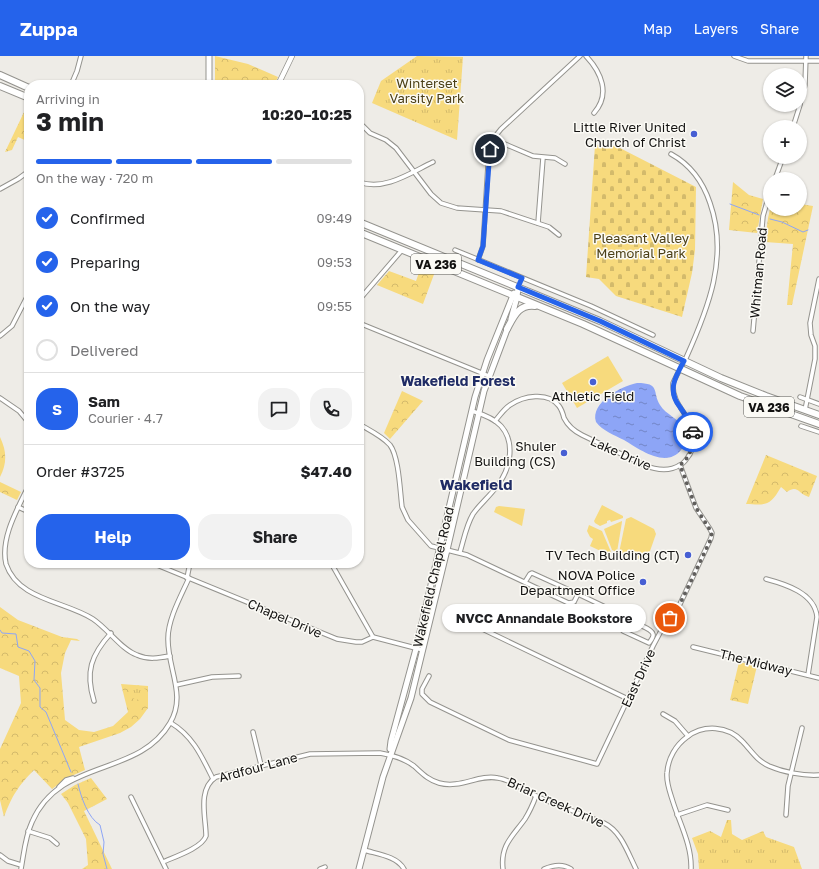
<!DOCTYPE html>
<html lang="en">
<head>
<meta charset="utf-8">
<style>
  body { margin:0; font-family:"Golos Text",sans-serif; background:#f2f2f2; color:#202124; height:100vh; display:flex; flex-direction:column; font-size:15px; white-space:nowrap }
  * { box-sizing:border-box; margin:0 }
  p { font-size:13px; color:#757577 }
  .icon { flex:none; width:22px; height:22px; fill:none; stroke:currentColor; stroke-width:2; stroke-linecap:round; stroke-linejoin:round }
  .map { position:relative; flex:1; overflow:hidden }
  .sheet { position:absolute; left:24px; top:24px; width:340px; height:488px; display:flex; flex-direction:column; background:#fff; border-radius:16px; box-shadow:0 1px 3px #0004 }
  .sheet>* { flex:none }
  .controls { position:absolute; left:763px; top:12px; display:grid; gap:8px }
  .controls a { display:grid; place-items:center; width:44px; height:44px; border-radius:50%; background:#fff; box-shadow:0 1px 3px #0004; font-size:20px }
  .pin { position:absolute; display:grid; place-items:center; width:34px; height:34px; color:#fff; margin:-17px; border:2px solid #fff; border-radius:50%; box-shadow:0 1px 4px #0007 }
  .courier { position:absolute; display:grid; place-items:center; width:40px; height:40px; margin:-20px; border:3px solid #2563eb; border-radius:50%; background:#fff; color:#222; box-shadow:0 1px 5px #0007 }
  .bubble { position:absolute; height:28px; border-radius:14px; background:#fff; box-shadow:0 1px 3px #0004; font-size:13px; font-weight:700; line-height:28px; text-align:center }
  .headline em { font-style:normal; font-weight:700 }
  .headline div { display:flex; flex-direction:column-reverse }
  .headline { display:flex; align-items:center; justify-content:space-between; height:68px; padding:0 12px }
  h1 { font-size:26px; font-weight:700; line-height:30px }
  .bar { display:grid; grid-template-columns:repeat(4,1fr); gap:6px 4px; align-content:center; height:48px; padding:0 12px }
  .bar i { height:5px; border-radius:3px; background:#e0e0e0 }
  .bar .on { background:#2563eb }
  .bar p { grid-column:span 4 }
  .line { display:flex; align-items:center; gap:10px; padding:0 12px; border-top:1px solid #e0e0e0 }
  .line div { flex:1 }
  .round { display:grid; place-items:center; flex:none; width:42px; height:42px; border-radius:16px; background:#f2f2f2 }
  ol { padding:0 12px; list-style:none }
  li { display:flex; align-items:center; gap:12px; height:44px }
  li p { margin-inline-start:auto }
  li .icon { padding:4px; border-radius:50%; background:#2563eb; color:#fff; stroke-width:4 }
  li:last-child { color:#757577 }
  li i { width:22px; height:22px; border:2px solid #e0e0e0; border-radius:50% }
  .action { display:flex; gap:8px; margin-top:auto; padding:8px 12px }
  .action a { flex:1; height:46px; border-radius:16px; background:#2563eb; color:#fff; font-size:16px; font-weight:700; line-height:46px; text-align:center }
  .action a+a { background:#f2f2f2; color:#202124 }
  header { display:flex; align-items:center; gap:24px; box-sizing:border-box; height:56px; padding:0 20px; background:#2563eb; color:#fff }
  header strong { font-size:19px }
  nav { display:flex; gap:22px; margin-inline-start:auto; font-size:14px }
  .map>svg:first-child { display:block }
</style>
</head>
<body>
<header>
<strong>Zuppa</strong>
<nav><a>Map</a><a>Layers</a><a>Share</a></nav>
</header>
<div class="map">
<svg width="819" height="813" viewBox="0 0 819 813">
  <defs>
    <pattern id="forest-crowns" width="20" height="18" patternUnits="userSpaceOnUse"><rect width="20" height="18" fill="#f7da7d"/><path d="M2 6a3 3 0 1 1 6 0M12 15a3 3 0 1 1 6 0" fill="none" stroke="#d3ba6b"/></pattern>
    <pattern id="cemetery-stones" width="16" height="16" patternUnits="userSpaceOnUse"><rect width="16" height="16" fill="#f7da7d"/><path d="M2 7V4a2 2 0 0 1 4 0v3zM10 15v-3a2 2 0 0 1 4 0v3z" fill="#d3ba6b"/></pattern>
    <pattern id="park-tufts" width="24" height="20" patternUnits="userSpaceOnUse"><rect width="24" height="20" fill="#f7da7d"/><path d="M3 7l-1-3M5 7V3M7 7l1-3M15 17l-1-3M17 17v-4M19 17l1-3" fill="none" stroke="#d3ba6b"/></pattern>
    <pattern id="water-ripples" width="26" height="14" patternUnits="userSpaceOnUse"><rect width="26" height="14" fill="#8da5f6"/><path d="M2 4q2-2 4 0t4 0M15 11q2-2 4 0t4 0" fill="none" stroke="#7285c6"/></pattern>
  </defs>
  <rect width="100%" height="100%" fill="#eeece7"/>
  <g fill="#f7da7d">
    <path d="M608 300 623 325 577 352 562 327Z"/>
    <path d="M602 449 623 460V462L611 466 610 464 607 465V467L600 470 595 467 594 465Z"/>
    <path d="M499 450 525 453 522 470 494 456 496 451Z"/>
    <path d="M631 461 654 473 656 478 650 495 641 503 631 502 619 497 626 463Z"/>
    <path d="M622 465V466L617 496 612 494 604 473Z"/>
    <path d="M589 469 602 475 611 496 609 499 590 490 593 483 590 481 587 475Z"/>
  </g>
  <g fill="url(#forest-crowns)">
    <path d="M215 0 248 8 278 21 274 29H215Z"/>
    <path d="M25 54 29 56V86L18 81 12 94 5 96Z"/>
    <path d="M733 126 749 139 763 143 757 177 729 174Z"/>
    <path d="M800 148 813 150 792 249H787L793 188 765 186 768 162 770 153H800Z"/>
    <path d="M422 208 436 213 423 248 377 229 389 215 416 225Z"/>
    <path d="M402 335 423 345 390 383 384 377Z"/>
    <path d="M0 381C7 396 7 407 0 421Z"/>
    <path d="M766 399 817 420 809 441C799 439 798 428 787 436L781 431C770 450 767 449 746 448Z"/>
    <path d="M0 426 21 436 17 444 0 436Z"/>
    <path d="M0 551 18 564 62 581 77 583 80 585 71 584 65 597 61 617 65 664 79 674 94 676 113 670 128 656 121 628 148 630V652L140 663 131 671 120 677 79 691 85 714 67 722 52 733 34 714C18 730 12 740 4 761L0 744V693L21 647 19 620 0 612Z"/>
    <path d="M739 606 757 610 748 648 730 644Z"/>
    <path d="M91 722 107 743 84 755 112 813H82L88 809 86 783 68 747 61 738 75 729Z"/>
  </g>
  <path fill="url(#cemetery-stones)" d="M595 89 616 90 696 131 695 194 692 217 682 261 616 240 599 223 586 221Z"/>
  <g fill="url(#park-tufts)">
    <path d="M417 0 463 1 457 84 372 47 381 25Z"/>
    <path d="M138 629 148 635 137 644 128 640 131 634Z"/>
    <path d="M727 764H731L732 778 742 784 763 775 766 781 794 791 802 813H699L698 798 692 782 710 775 721 781Z"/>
  </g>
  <path fill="url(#water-ripples)" d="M637 327C661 327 652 336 660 349 666 359 679 362 684 373 686 380 686 388 681 394 666 413 639 393 624 384 614 379 603 375 596 366 590 346 622 330 637 327Z"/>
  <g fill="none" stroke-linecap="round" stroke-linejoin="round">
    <g stroke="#8da5f6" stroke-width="1">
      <path d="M730 148 759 159"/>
      <path d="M770 163 782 166 803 176 808 174"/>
      <path d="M0 574 2 577 16 578 18 591 29 595 35 605 34 624 40 632V651L46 656 71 716"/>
      <path d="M78 728C81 741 88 762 100 769L104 786 103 798 107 813"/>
    </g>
    <defs>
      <g id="minor">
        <path d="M586 0C601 16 611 38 594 57"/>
        <path d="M734 0 748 5H819"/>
        <path d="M71 29 77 15 81 0"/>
        <path d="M800 48 805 29 806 0"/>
        <path d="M363 70 370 77 386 84 396 92 431 138 441 147 457 152 501 155 549 171 559 179"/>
        <path d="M793 71 800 49"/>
        <path d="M493 83 533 100 555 102 565 108"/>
        <path d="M775 123 783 101"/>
        <path d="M359 126C385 135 410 117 433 106"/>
        <path d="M0 133 18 123 29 115"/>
        <path d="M538 167 543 102"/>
        <path d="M455 194 591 250 653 279"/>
        <path d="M478 204 483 190 489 93 493 83 501 73 580 0"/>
        <path d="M359 244 402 194"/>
        <path d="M359 267 489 320"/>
        <path d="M753 275 763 160 770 136"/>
        <path d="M0 280 12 270 29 237"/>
        <path d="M800 341 819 348"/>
        <path d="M0 342 19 355 29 367"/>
        <path d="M805 354 815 303V290L811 279 810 267 819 223"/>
        <path d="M495 365C500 359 504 353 510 349 523 340 548 335 559 350 562 354 563 358 564 362 568 370 574 375 582 379L644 409C656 414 669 416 680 409 685 407 687 402 690 398 705 364 671 356 673 327 677 318 682 310 686 302 708 253 729 201 710 147 703 126 691 109 671 98"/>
        <path d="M359 368C369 374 382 380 390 389 399 401 400 435 402 451L408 464 431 490 467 499 615 569 620 558 578 538"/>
        <path d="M801 370 819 376"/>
        <path d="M29 429C18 452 0 482 6 508 18 544 65 545 93 563 108 573 122 594 137 599 148 604 159 602 170 600"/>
        <path d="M18 451 29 456"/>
        <path d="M460 496C464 483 466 470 473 458 480 448 490 440 497 430 510 414 516 387 501 370 494 362 482 358 472 355"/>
        <path d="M152 507 337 583 356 586H362L373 581 423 594"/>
        <path d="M331 507 373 581"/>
        <path d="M187 522 190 507"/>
        <path d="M766 523C785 528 815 537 817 561L808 619"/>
        <path d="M525 526 530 518 532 517 578 538 574 546 569 547"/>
        <path d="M447 556 628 643"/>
        <path d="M627 565C632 565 652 573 653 578 654 581 651 584 649 587L623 575V570Z"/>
        <path d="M693 591 819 622"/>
        <path d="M429 620 422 633V638L430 646 509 684 597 708 653 590 662 573 680 548 711 482 712 477 710 473 696 452 680 409"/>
        <path d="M176 629 212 621 239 620"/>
        <path d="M94 645C85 616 91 599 111 577"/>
        <path d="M663 658 675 665 688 680"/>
        <path d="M171 667C193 680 202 701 213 723"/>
        <path d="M253 676 261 709"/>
        <path d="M59 731 66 724 73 722"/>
        <path d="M131 741 166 813"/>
        <path d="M677 759 707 749 728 754"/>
        <path d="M786 759 788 730 802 672"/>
        <path d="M28 775 50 782 57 788"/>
        <path d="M364 794C377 798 397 800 404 813"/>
        <path d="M0 799 8 805 21 809"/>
        <path d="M163 806C174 801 202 792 206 780 206 762 197 733 216 721L310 698 380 697C392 699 405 703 414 710 422 717 428 724 439 727 461 733 478 718 498 722 512 724 524 734 536 740 558 750 582 758 604 767 621 775 628 797 636 813"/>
        <path d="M21 813C24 797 25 781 32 766 60 701 138 722 170 667 187 639 167 612 168 582 168 563 181 540 189 522"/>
        <path d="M320 813 325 811"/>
        <path d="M503 813C500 789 513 780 525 763 530 755 533 748 536 740"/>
        <path d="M544 813C553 809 562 807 571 813"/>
        <path d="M691 813C692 790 680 768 673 746 670 736 666 727 667 717 668 702 676 689 687 681 704 668 728 670 742 685 751 694 756 704 769 710 783 716 803 720 819 719"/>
      </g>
      <path id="tertiary" d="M278 29 292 0"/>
      <g id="secondary">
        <path d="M209 29V0"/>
        <path d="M511 263 517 241 518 231"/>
        <path d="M390 693 391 685 416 593 475 341 487 304 514 237"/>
        <path d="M359 813 383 721 411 642 447 494 484 335 508 271"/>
      </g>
      <g id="primary">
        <path d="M0 19 29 32"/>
        <path d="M0 30 29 42"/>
        <path d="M359 166 600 265 721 322 766 340 819 359"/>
        <path d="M359 176 583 268 740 340 819 368"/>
        <path d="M507 273C514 260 519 248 535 250"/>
      </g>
    </defs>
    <use href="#minor" stroke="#94938e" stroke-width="5.5"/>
    <use href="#tertiary" stroke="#94938e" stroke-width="6"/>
    <use href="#secondary" stroke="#94938e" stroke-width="7"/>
    <use href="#primary" stroke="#94938e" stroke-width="8"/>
    <use href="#minor" stroke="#fff" stroke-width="3.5"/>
    <use href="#tertiary" stroke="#fff" stroke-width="4.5"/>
    <use href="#secondary" stroke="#fff" stroke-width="5"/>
    <use href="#primary" stroke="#fff" stroke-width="6"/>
  </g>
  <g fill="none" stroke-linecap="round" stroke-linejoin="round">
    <path stroke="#605e5c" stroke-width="4" stroke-dasharray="0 7.2" d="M670 562 680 548 710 485 712 477 696 452 680 409C691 401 693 389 693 376"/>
    <path stroke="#2563eb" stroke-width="5" d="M490 93 483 190 478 204 522 222 518 231 600 265 684 305C675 321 667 335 680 351 686 360 691 366 693 376"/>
  </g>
  <g fill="#475fd3" stroke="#fbfaf5" stroke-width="1.5">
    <circle cx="694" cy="78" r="4"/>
    <circle cx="593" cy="326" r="4"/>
    <circle cx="564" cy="397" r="4"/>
    <circle cx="688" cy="499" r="4"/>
    <circle cx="643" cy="526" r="4"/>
  </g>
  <g text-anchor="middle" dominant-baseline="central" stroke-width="3" stroke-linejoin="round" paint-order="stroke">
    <g fill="#fbfaf5" stroke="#595855" stroke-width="1">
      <rect x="411" y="198" width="50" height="20" rx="3"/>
      <rect x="744" y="341" width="50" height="20" rx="3"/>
    </g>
    <g font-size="12" font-weight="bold" fill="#131211">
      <text x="436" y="208">VA 236</text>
      <text x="769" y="351">VA 236</text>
    </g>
    <g font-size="13" fill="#4c4017" stroke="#fbfaf5">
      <text x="427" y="27">Winterset<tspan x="427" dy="15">Varsity Park</tspan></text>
      <text x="641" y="182">Pleasant Valley<tspan x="641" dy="15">Memorial Park</tspan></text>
    </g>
    <g font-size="13" fill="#131211" stroke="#fbfaf5" text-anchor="end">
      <text x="686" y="71">Little River United<tspan x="686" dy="15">Church of Christ</tspan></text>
      <text x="593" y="340" text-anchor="middle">Athletic Field</text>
      <text x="556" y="390">Shuler<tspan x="556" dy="15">Building (CS)</tspan></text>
      <text x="680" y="499">TV Tech Building (CT)</text>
      <text x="635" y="519">NOVA Police<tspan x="635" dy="15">Department Office</tspan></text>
    </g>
    <g font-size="13" fill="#131211" stroke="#fbfaf5">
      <text transform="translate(758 217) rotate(-85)">Whitman Road</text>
      <text transform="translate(621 397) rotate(24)">Lake Drive</text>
      <text transform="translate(433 521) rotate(-77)">Wakefield Chapel Road</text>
      <text transform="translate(285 562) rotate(23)">Chapel Drive</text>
      <text transform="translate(756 606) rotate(14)">The Midway</text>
      <text transform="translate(638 622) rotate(-65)">East Drive</text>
      <text transform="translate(258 711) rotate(-15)">Ardfour Lane</text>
      <text transform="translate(556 746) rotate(24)">Briar Creek Drive</text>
    </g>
    <g font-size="14" font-weight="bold" fill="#202c65" stroke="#fbfaf5">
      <text x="458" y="324">Wakefield Forest</text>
    </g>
    <g font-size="15" font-weight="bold" fill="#202c65" stroke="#fbfaf5">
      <text x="476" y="428">Wakefield</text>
    </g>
  </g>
</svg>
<div class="controls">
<a><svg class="icon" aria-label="layers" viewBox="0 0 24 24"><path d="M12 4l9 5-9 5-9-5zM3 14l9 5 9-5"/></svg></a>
<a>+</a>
<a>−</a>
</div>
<div class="pin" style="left:670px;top:562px;background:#ea580c"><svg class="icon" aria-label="bag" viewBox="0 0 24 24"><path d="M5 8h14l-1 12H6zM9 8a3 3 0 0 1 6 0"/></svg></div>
<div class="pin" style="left:490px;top:93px;background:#1f2937"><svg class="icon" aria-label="home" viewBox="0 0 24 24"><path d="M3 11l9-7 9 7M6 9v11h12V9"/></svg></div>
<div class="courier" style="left:693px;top:376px"><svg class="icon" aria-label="car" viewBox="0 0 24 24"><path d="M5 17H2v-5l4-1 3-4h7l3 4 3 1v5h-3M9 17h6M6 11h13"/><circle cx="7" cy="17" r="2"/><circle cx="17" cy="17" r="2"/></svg></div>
<div class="bubble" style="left:442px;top:548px;width:204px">NVCC Annandale Bookstore</div>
<section class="sheet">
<div class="headline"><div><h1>3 min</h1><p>Arriving in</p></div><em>10:20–10:25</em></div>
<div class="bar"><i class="on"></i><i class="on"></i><i class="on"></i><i></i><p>On the way · 720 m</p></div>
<ol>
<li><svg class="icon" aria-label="check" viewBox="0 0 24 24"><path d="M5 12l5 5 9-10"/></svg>Confirmed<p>09:49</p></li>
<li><svg class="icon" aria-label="check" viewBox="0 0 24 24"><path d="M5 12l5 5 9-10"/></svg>Preparing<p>09:53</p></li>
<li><svg class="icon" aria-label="check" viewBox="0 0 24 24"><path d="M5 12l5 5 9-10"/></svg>On the way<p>09:55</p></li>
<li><i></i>Delivered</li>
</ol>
<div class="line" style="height:72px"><b class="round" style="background:#2563eb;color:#fff">S</b><div><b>Sam</b><p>Courier · 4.7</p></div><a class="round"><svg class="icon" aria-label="chat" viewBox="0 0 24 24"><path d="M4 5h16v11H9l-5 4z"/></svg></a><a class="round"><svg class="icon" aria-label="phone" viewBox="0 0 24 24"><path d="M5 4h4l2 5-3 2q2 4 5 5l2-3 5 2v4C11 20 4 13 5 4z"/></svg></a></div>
<div class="line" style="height:52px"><div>Order #3725</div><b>$47.40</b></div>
<div class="action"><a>Help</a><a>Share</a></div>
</section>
</div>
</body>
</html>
